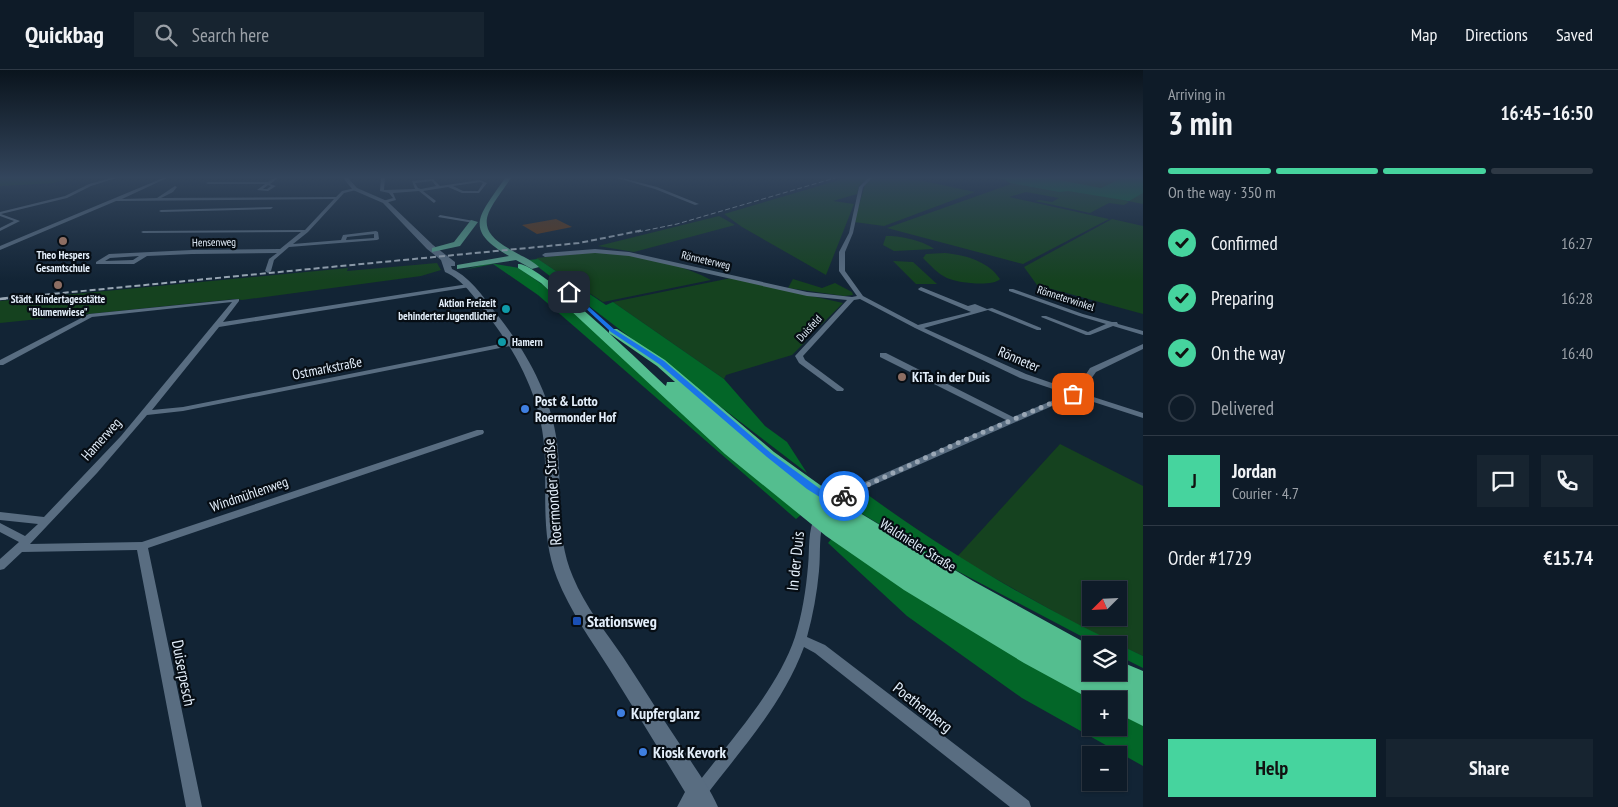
<!DOCTYPE html>
<html lang="en">
<head>
<meta charset="utf-8">
<style>
  body { margin:0; font-family:"PT Sans Narrow",sans-serif; background:#172430; color:#f1f3f6; height:100vh; display:flex; flex-direction:column; font-size:19px; white-space:nowrap }
  * { box-sizing:border-box; margin:0 }
  p { font-size:16px; color:#9ba1a8 }
  .icon { flex:none; width:28px; height:28px; fill:none; stroke:currentColor; stroke-width:2; stroke-linecap:round; stroke-linejoin:round }
  .map { position:relative; flex:1; overflow:hidden }
  .panel { display:flex; flex-direction:column; background:#0e1b28; width:475px }
  .panel>* { flex:none }
  .needle { width:32px; rotate:246deg }
  .tools { position:absolute; left:1082px; top:511px; display:grid; gap:10px }
  .tools a { display:grid; place-items:center; width:45px; height:45px; border-radius:0px; background:#0e1b28; box-shadow:0 1px 4px #0004,0 0 0 1px #2e3945; font-size:25px }
  .pin { position:absolute; display:grid; place-items:center; width:42px; height:42px; color:#fff; margin:-21px; border-radius:10px; box-shadow:0 2px 8px #0006 }
  .courier { position:absolute; display:grid; place-items:center; width:50px; height:50px; margin:-25px; border:4px solid #1a73e8; border-radius:50%; background:#fff; color:#222; box-shadow:0 1px 6px #0007 }
  .head em { font-style:normal; font-weight:700 }
  .head div { display:flex; flex-direction:column-reverse }
  .head { display:flex; align-items:center; justify-content:space-between; height:85px; padding:0 25px }
  h1 { font-size:32px; font-weight:700; line-height:38px }
  .bar { display:grid; grid-template-columns:repeat(4,1fr); gap:8px 5px; align-content:center; height:60px; padding:0 25px }
  .bar i { height:6px; border-radius:4px; background:#2e3945 }
  .bar .on { background:#46d49e }
  .bar p { grid-column:span 4 }
  .line { display:flex; align-items:center; gap:12px; padding:0 25px; border-top:1px solid #2e3945 }
  .line div { flex:1 }
  .round { display:grid; place-items:center; flex:none; width:52px; height:52px; border-radius:0px; background:#172430 }
  ol { padding:0 25px; list-style:none }
  li { display:flex; align-items:center; gap:15px; height:55px }
  li p { margin-inline-start:auto }
  li .icon { padding:5px; border-radius:50%; background:#46d49e; color:#111; stroke-width:4 }
  li:last-child { color:#9ba1a8 }
  li i { width:28px; height:28px; border:2px solid #2e3945; border-radius:50% }
  .action { display:flex; gap:10px; margin-top:auto; padding:10px 25px }
  .action a { flex:1; height:58px; border-radius:0px; background:#46d49e; color:#111; font-size:20px; font-weight:700; line-height:58px; text-align:center }
  .action a+a { background:#172430; color:#f1f3f6 }
  header { display:flex; align-items:center; gap:30px; box-sizing:border-box; height:70px; padding:0 25px; background:#0e1b28; border-bottom:1px solid #2e3945 }
  header strong { font-size:24px }
  nav { display:flex; gap:28px; margin-inline-start:auto; font-size:18px }
  .search { width:350px; height:45px; background:#172430; display:flex; align-items:center; gap:12px; box-sizing:border-box; padding:0 18px; border-radius:0px; color:#9ba1a8; font-size:19px }
  main { display:flex; flex:1; min-height:0 }
  .map>svg:first-child { display:block }
</style>
</head>
<body>
<header>
<strong>Quickbag</strong>
<div class="search"><svg class="icon" aria-label="search" viewBox="0 0 24 24"><circle cx="10" cy="10" r="6"/><path d="M15 15l6 6"/></svg>Search here</div>
<nav><a>Map</a><a>Directions</a><a>Saved</a></nav>
</header>
<main>
<div class="map">
<svg width="1143" height="737" viewBox="0 0 1143 737">
  <rect width="100%" height="100%" fill="#122435"/>
  <g fill="#15421f" fill-rule="evenodd">
    <path d="M0 108H68L54 113 0 116Z"/>
    <path d="M846 108H868L859 116 857 124 833 131 854 134 826 205 742 157 724 144Z"/>
    <path d="M872 108 919 110 975 122 884 156 854 152 865 115Z"/>
    <path d="M997 108H1143V134L1123 130 1129 132 1124 135 1109 133 1090 143 1035 131 1040 130 1052 132 1059 128 1026 122 1009 127 1109 149 1023 194 887 158 1011 114 1006 111 1007 110Z"/>
    <path d="M719 146 735 155 634 182 598 176Z"/>
    <path d="M1112 149 1143 156V244L1037 215 1024 197Z"/>
    <path d="M886 166C898 165 925 171 934 179L894 181 883 175Z"/>
    <path d="M599 182C636 184 679 193 711 210L603 232 536 188Z"/>
    <path d="M945 183C965 185 988 191 1000 209 993 217 957 213 947 208 938 204 930 195 923 188L926 184Z"/>
    <path d="M893 191 913 192 937 214H916Z"/>
    <path d="M437 193 441 200 421 206 242 230 235 229 0 253V231L348 198 347 201Z"/>
    <path d="M731 208 843 233 821 255 814 256 799 270 805 272 792 285 726 305 724 309 613 232Z"/>
    <path d="M793 209 822 218 835 213 852 222 853 225 844 226 788 218Z"/>
    <path d="M1060 374 1143 416V586L1085 559 957 487ZM1091 520H1119V548H1091Z"/>
  </g>
  <g fill="#036628">
    <path d="M997 108H1048L1101 118 1122 108H1143V123L1129 131 1068 121 1059 122 1011 113 1006 111 1007 110Z"/>
    <path d="M538 189 606 235 613 232 724 309 765 356 787 372 807 403 529 190Z"/>
    <path d="M490 193 519 198 560 227 802 444 796 449 538 225 493 194 463 200Z"/>
    <path d="M868 425C955 488 1046 541 1143 586V598L1119 586V575H1098L944 494 861 443 854 434Z"/>
    <path d="M834 466 1105 630H1091V658H1119V638L1143 650V696L1022 628 907 546 828 473Z"/>
  </g>
  <path fill="#603614" d="M556 149 572 157 537 164 522 155Z"/>
  <g fill="none" stroke-linecap="round" stroke-linejoin="round">
    <g fill="#596d81" fill-rule="evenodd">
      <path d="M111 108H116L91 116 67 128 1 144 20 151 0 161V158L14 151 0 146V142L65 126 89 114Z"/>
      <path d="M163 108H167L122 129 157 128 175 116 177 117 173 122 161 128 336 127 342 121 355 118 356 120 344 123 308 162 293 174 341 170 343 165 376 161 378 162 379 169 377 170 289 177 274 190 271 201 268 203 265 201 269 189 277 183 192 184 147 186 134 194H96V192L109 184 192 180 280 179 301 162 143 163 141 162 143 161 305 160 334 129 116 131 0 180V176L19 168ZM374 164V168L346 170 347 167ZM139 186 133 190 105 191 110 188Z"/>
      <path d="M274 108H278L270 114 276 116 268 121 257 120 265 114H208L206 113 208 112H268ZM268 115 271 116 267 119H263Z"/>
      <path d="M381 108H385L384 120 415 119 412 111 433 109 440 116 480 110 487 113 479 123H462L448 117 423 121 436 131 434 133 419 121 393 123 396 130 385 133 383 131 393 128 389 123 380 121ZM432 111 436 116 421 119 418 118 415 113ZM480 112 483 113 478 121H463L453 116Z"/>
      <path d="M617 108H622L657 117 699 134 695 135 655 119Z"/>
      <path d="M868 108H872L863 117 853 163 845 182V201L863 226 918 255 971 242 919 220 918 219 921 217 968 236 975 234 987 239 992 238 1041 258V260H1037L988 240 924 258 1026 304 1075 321 1090 298 1143 274V279L1096 302 1081 323 1143 343V348L1075 326 864 419 831 439 827 438 826 436 827 434 858 415 1006 350 880 287V283H886L1013 347 1068 324 1020 308 915 258 860 229 854 230 803 286 805 290 844 319 843 321H837L799 293 795 286 847 230 807 226 629 186 595 183 545 187 542 185 545 183 595 179 629 182 807 222 852 227 857 226 839 201V182L849 163 859 117Z"/>
      <path d="M273 137 271 139 161 142 159 141 161 140Z"/>
      <path d="M440 145 474 151 476 152 474 153 438 147Z"/>
      <path d="M468 214 471 216 470 217 219 257 152 340 183 337 515 271 518 273 515 275 183 341 147 345 97 403 30 474 142 472 477 360H483L484 362 483 364 148 478 202 737H186L137 480 22 482 4 499 0 500V489L19 472 0 462V453L25 466 38 454 0 450V442L44 447 121 366 232 232 92 247 3 295H0V290L89 244 239 229V231L223 252Z"/>
      <path d="M1009 219H1013L1083 244 1112 252H1117L1118 254 1143 261V265L1113 256 1090 265H1086L1041 247 1042 246H1046L1088 262 1106 254 1079 246 1009 221Z"/>
      <path d="M820 443 824 445 825 447C818 464 821 483 819 501 817 523 813 545 807 567L825 575 1029 731 1031 737H1010L815 583 804 577C783 634 740 681 704 728L699 731 694 728 691 723 694 718C728 673 777 621 795 567 802 545 806 520 808 496 810 479 807 461 816 445Z"/>
    </g>
    <path fill="#596d81" fill-rule="evenodd" d="M343 108H348L357 118 387 131 433 175 455 192V196H451L452 199C472 208 485 230 499 247 527 283 551 326 557 372 563 418 554 463 573 507 585 536 605 561 623 587 644 619 664 651 685 682 696 700 710 718 718 737H677L685 722C660 681 635 640 610 600 591 570 570 541 557 508 542 470 546 432 545 393 545 338 522 290 489 247 477 231 465 211 445 202L441 190 427 179 383 133 353 120Z"/>
    <g fill="#569e89" fill-rule="evenodd">
      <path d="M505 108H511C490 140 468 157 513 181 521 186 532 190 539 197L532 199 516 190 457 199V195L509 186C461 159 481 144 505 108Z"/>
      <path d="M471 150 478 152 460 176 432 182V178L454 172Z"/>
    </g>
    <path fill="#54be8f" fill-rule="evenodd" d="M518 194C536 190 646 298 666 316L667 312H675L657 296 609 263V259H617L665 290 774 382 855 440 973 511 1091 576V602H1119V591L1143 601V656L1119 644V630H1092L1024 593 904 520 826 466 725 384 541 213 518 198Z"/>
    <path stroke="#99a7b4" stroke-width="1" stroke-dasharray="5 2.5" stroke-linecap="butt" d="M638 162 677 154 835 108"/>
    <path stroke="#99a7b4" stroke-width="2" stroke-dasharray="6 3" stroke-linecap="butt" d="M0 229 579 173 644 160"/>
    <path stroke="#99a7b4" stroke-width="2.5" stroke-dasharray="8 4" stroke-linecap="butt" d="M0 229 9 228"/>
  </g>
  <linearGradient id="sky" x2="0" y2="1"><stop stop-color="#0a141d"/><stop offset="0.51" stop-color="#33455c"/><stop offset="1" stop-color="#33455c" stop-opacity="0"/></linearGradient>
  <rect width="1143" height="211" fill="url(#sky)"/>
  <path fill="#1a73e8" d="M567 221H571L615 260 664 291 772 384 834 429 844 423 849 426 847 428 834 436 807 419 767 387 659 294 611 262Z"/>
  <g fill="none" stroke-linecap="round" stroke-linejoin="round">
    <path stroke="#9aa7b5" stroke-width="5" stroke-dasharray="0 9" d="M844 426 953 375 1073 324"/>
  </g>
  <g fill="#8d6e63" stroke="#060d14" stroke-width="2">
    <circle cx="63" cy="171" r="5"/>
    <circle cx="58" cy="215" r="5"/>
    <circle cx="902" cy="307" r="5"/>
  </g>
  <g fill="#0f9aa8" stroke="#060d14" stroke-width="2">
    <circle cx="506" cy="239" r="5"/>
    <circle cx="502" cy="272" r="5"/>
  </g>
  <g fill="#3f7fe0" stroke="#060d14" stroke-width="2">
    <circle cx="525" cy="339" r="5"/>
    <circle cx="621" cy="643" r="5"/>
    <circle cx="643" cy="682" r="5"/>
  </g>
  <rect fill="#1a4fb4" stroke="#060d14" stroke-width="2" x="572" y="546" width="10" height="10" rx="2.5"/>
  <g text-anchor="middle" dominant-baseline="central" stroke-width="4.5" stroke-linejoin="round" paint-order="stroke">
    <g font-size="11" fill="#e3eefa" stroke="#060d14">
      <text transform="translate(214 172) rotate(-1)">Hensenweg</text>
      <text transform="translate(706 190) rotate(13)">Rönneterweg</text>
      <text transform="translate(1066 228) rotate(18)">Rönneterwinkel</text>
      <text transform="translate(809 258) rotate(-47)">Duisfeld</text>
    </g>
    <g font-size="11" font-weight="bold" fill="#e3eefa" stroke="#060d14">
      <text x="63" y="185">Theo Hespers<tspan x="63" dy="13">Gesamtschule</tspan></text>
      <text x="58" y="229">Städt. Kindertagesstätte<tspan x="58" dy="13">"Blumenwiese"</tspan></text>
      <text x="496" y="233" text-anchor="end">Aktion Freizeit<tspan x="496" dy="13">behinderter Jugendlicher</tspan></text>
      <text x="512" y="272" text-anchor="start">Hamern</text>
    </g>
    <g font-size="14" fill="#e3eefa" stroke="#060d14">
      <text transform="translate(1019 289) rotate(23)">Rönneter</text>
      <text transform="translate(327 298) rotate(-11)">Ostmarkstraße</text>
      <text transform="translate(101 369) rotate(-48)">Hamerweg</text>
      <text transform="translate(249 424) rotate(-19)">Windmühlenweg</text>
      <text transform="translate(918 475) rotate(32)">Waldnieler Straße</text>
    </g>
    <g font-size="14" font-weight="bold" fill="#e3eefa" stroke="#060d14" text-anchor="start">
      <text x="912" y="307">KiTa in der Duis</text>
      <text x="535" y="331">Post &amp; Lotto<tspan x="535" dy="16">Roermonder Hof</tspan></text>
    </g>
    <g font-size="16" fill="#e3eefa" stroke="#060d14">
      <text transform="translate(552 422) rotate(-94)">Roermonder Straße</text>
      <text transform="translate(795 491) rotate(-84)">In der Duis</text>
      <text transform="translate(184 603) rotate(79)">Duiserpesch</text>
      <text transform="translate(923 637) rotate(38)">Poethenberg</text>
    </g>
    <g font-size="16" font-weight="bold" fill="#e3eefa" stroke="#060d14" text-anchor="start">
      <text x="587" y="551">Stationsweg</text>
      <text x="631" y="643">Kupferglanz</text>
      <text x="653" y="682">Kiosk Kevork</text>
    </g>
  </g>
</svg>
<div class="tools">
<a><svg class="needle" viewBox="-14 -14 28 28"><path d="M0-13l5 13h-10z" fill="#e53935"/><path d="M0 13l5-13h-10z" fill="#9ba1a8"/></svg></a>
<a><svg class="icon" aria-label="layers" viewBox="0 0 24 24"><path d="M12 4l9 5-9 5-9-5zM3 14l9 5 9-5"/></svg></a>
<a>+</a>
<a>−</a>
</div>
<div class="pin" style="left:1073px;top:324px;background:#ea580c"><svg class="icon" aria-label="bag" viewBox="0 0 24 24"><path d="M5 8h14l-1 12H6zM9 8a3 3 0 0 1 6 0"/></svg></div>
<div class="pin" style="left:569px;top:222px;background:#1f2937"><svg class="icon" aria-label="home" viewBox="0 0 24 24"><path d="M3 11l9-7 9 7M6 9v11h12V9"/></svg></div>
<div class="courier" style="left:844px;top:426px"><svg class="icon" aria-label="bike" viewBox="0 0 24 24"><circle cx="6" cy="16" r="4"/><circle cx="18" cy="16" r="4"/><path d="M6 16l4-8h5l3 8M10 8l3 8H6M13 5h3"/></svg></div>
</div>
<section class="panel">
<div class="head"><div><h1>3 min</h1><p>Arriving in</p></div><em>16:45–16:50</em></div>
<div class="bar"><i class="on"></i><i class="on"></i><i class="on"></i><i></i><p>On the way · 350 m</p></div>
<ol>
<li><svg class="icon" aria-label="check" viewBox="0 0 24 24"><path d="M5 12l5 5 9-10"/></svg>Confirmed<p>16:27</p></li>
<li><svg class="icon" aria-label="check" viewBox="0 0 24 24"><path d="M5 12l5 5 9-10"/></svg>Preparing<p>16:28</p></li>
<li><svg class="icon" aria-label="check" viewBox="0 0 24 24"><path d="M5 12l5 5 9-10"/></svg>On the way<p>16:40</p></li>
<li><i></i>Delivered</li>
</ol>
<div class="line" style="height:90px"><b class="round" style="background:#46d49e;color:#111">J</b><div><b>Jordan</b><p>Courier · 4.7</p></div><a class="round"><svg class="icon" aria-label="chat" viewBox="0 0 24 24"><path d="M4 5h16v11H9l-5 4z"/></svg></a><a class="round"><svg class="icon" aria-label="phone" viewBox="0 0 24 24"><path d="M5 4h4l2 5-3 2q2 4 5 5l2-3 5 2v4C11 20 4 13 5 4z"/></svg></a></div>
<div class="line" style="height:65px"><div>Order #1729</div><b>€15.74</b></div>
<div class="action"><a>Help</a><a>Share</a></div>
</section>
</main>
</body>
</html>
